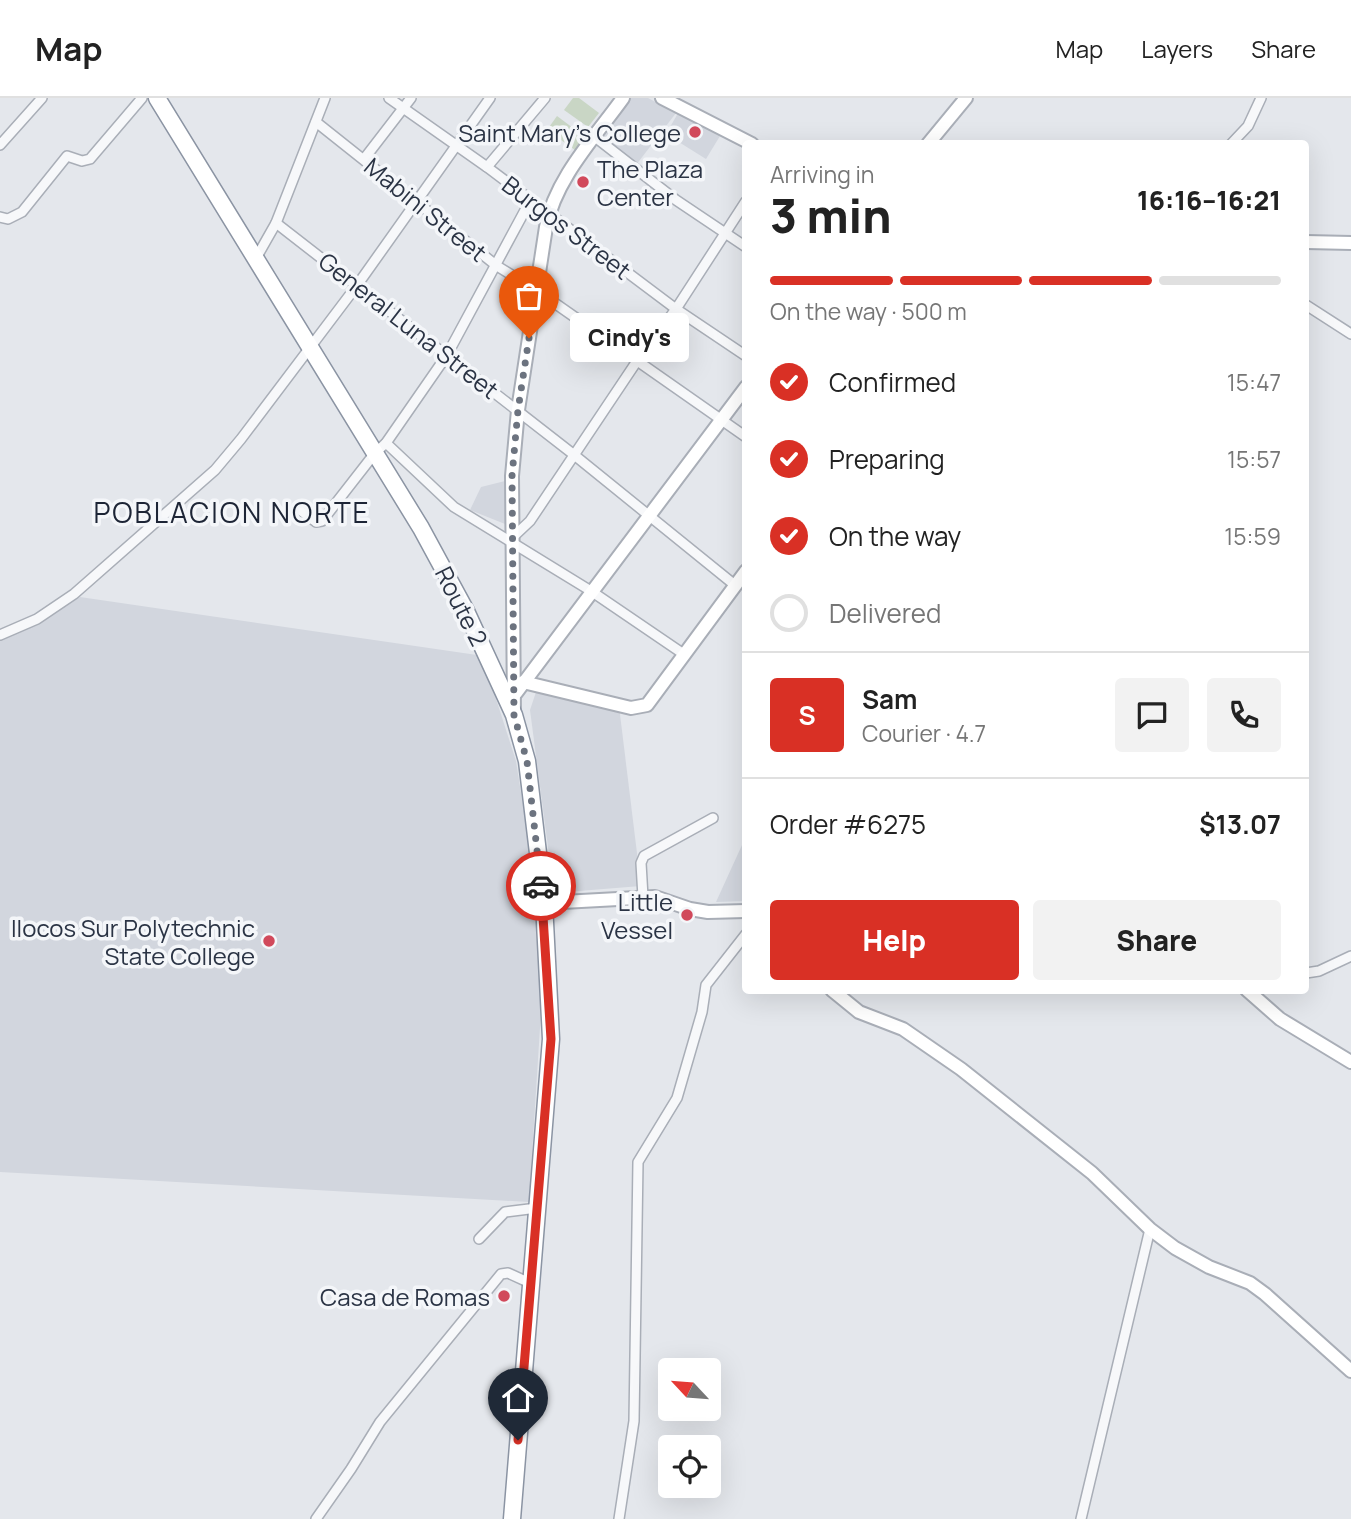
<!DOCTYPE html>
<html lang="en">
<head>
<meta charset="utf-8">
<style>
  body { margin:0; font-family:Manrope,sans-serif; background:#f2f2f2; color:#222; height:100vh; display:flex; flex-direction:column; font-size:26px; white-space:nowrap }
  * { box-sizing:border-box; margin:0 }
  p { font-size:23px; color:#767676 }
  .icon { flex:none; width:38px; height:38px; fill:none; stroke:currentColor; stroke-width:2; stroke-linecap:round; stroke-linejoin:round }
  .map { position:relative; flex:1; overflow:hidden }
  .side { position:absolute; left:742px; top:42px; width:567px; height:854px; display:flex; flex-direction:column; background:#fff; border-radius:7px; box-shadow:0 7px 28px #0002 }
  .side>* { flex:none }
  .needle { width:46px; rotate:296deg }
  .fabs { position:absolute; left:658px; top:1260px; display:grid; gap:14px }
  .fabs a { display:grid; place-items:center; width:63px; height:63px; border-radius:7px; background:#fff; box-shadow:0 7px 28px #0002; font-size:35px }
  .pin { position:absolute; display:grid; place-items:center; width:60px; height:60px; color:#fff; margin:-72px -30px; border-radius:50% 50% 50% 0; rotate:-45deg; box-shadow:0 0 7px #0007 }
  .pin .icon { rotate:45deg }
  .courier { position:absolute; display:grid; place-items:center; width:70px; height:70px; margin:-35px; border:5px solid #d93025; border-radius:50%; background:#fff; color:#222; box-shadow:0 2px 9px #0007 }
  .bubble { position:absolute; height:49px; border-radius:7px; background:#fff; box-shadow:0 7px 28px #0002; font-size:23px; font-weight:800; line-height:49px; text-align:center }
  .summary em { font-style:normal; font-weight:800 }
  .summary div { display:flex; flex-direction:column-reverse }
  .summary { display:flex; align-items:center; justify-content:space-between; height:119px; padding:0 28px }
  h1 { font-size:46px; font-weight:800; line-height:52px }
  .bar { display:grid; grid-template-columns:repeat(4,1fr); gap:10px 7px; align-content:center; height:84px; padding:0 28px }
  .bar i { height:9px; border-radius:5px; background:#e0e0e0 }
  .bar .current { background:#d93025 }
  .bar p { grid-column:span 4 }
  .line { display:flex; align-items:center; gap:18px; padding:0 28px; border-top:2px solid #e0e0e0 }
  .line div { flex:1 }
  .round { display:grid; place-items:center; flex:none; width:74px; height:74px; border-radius:7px; background:#f2f2f2 }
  ol { padding:0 28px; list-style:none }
  li { display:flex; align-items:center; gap:21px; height:77px }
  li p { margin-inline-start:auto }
  li .icon { padding:7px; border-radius:50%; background:#d93025; color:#fff; stroke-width:4 }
  li:last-child { color:#767676 }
  li i { width:38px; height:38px; border:4px solid #e0e0e0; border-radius:50% }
  .primary-button { display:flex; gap:14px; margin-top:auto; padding:14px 28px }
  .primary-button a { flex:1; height:80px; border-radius:7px; background:#d93025; color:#fff; font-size:28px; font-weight:800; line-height:80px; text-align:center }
  .primary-button a+a { background:#f2f2f2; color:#222 }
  header { display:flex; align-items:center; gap:42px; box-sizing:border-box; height:98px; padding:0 35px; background:#fff; border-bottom:2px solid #e0e0e0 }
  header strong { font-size:33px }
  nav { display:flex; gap:38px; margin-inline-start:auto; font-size:24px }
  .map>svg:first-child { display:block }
</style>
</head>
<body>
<header>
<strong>Map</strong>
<nav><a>Map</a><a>Layers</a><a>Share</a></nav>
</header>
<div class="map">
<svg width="1351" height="1421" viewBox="0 0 1351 1421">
  <rect width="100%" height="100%" fill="#e4e7ec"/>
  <g fill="#d2d6de">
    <path d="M631 0H648L676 15 636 67 602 39Z"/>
    <path d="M681 10 723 33 706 61 666 36Z"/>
    <path d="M509 382 510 428 470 412 481 389Z"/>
    <path d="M80 499 477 557 489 579 516 663 533 771 541 914 529 1104 0 1074V540L20 534Z"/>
    <path d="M538 588 619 608 641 788 554 795 530 612Z"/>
    <path d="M745 733V803L716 804 742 747Z"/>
  </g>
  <g fill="#c9d6c5">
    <path d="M573 0H579L599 15 588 29 564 12Z"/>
    <path d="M557 18 585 39 575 52 547 32Z"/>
  </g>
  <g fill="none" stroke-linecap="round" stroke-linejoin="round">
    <defs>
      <g id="street">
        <path d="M389 0 487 69 676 211 746 258"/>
        <path d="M316 24 497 168 536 192 746 339"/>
        <path d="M595 39 676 102 746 149"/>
        <path d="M1231 46 1248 28 1261 0"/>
        <path d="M0 47 42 0"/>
        <path d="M364 61 411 0"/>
        <path d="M487 69 545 0"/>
        <path d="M0 119 8 121 22 114 67 58 82 63 90 61 142 0"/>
        <path d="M276 125 573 356 736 488"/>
        <path d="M255 162 276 125 325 0"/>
        <path d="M1306 207 1351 236"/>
        <path d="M386 345 454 409 591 493 685 557"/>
        <path d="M297 410 316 424 322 423 375 355 386 345 447 257 530 103"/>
        <path d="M513 439 530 423 637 263 676 211 746 103"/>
        <path d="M0 537 37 521 74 496 215 372 241 341 358 186 490 0"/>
        <path d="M643 799 641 765 644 758 713 720"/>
        <path d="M1306 875 1319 873 1351 858"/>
        <path d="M479 1141 505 1114 537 1110"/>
        <path d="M316 1421 351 1371 380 1324 501 1176 508 1175 530 1185"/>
        <path d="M619 1421 634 1323 638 1064 677 1000 702 914 706 887 746 836"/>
        <path d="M1081 1421 1150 1131"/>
      </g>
      <g id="secondary">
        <path d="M662 0 752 46"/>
        <path d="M928 46 966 0"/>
        <path d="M1306 144 1351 145"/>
        <path d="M523 584 631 610 647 607 746 473"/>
        <path d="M516 595 746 289"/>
        <path d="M514 616 512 378 518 312 546 129C555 81 595 39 623 0"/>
        <path d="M544 805 655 799 690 811 708 814 746 813"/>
        <path d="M832 892 859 914 903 931 961 971 1092 1075 1150 1131 1175 1150 1209 1169 1250 1185 1265 1196 1351 1273"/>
        <path d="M1247 892 1280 921 1351 964"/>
      </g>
      <path id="highway" d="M157 0 421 430 466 513 514 617 527 663 544 805 551 941 512 1421"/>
    </defs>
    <use href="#street" stroke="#a9aeb7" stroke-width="12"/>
    <use href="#secondary" stroke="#a9aeb7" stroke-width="16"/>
    <use href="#highway" stroke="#8b94a3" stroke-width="19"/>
    <use href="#street" stroke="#f7f8fa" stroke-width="9"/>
    <use href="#secondary" stroke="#fff" stroke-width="12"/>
    <use href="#highway" stroke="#fff" stroke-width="16"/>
  </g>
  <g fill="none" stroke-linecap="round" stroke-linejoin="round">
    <path stroke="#6c737f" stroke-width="7" stroke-dasharray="0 12.6" d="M529 240 518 312 512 378 514 617 527 663 541 788"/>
    <path stroke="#d93025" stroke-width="9" d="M518 1342 551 941 541 788"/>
  </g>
  <g fill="#d1495b" stroke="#f4f6f9" stroke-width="2.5">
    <circle cx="695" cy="34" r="7"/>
    <circle cx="583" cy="84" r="7"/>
    <circle cx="687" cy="817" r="7"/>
    <circle cx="269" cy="843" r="7"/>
    <circle cx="504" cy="1198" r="7"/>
  </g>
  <g text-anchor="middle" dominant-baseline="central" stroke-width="7" stroke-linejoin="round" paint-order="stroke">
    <g font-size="24" fill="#2b3445" stroke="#f4f6f9" text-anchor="end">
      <text x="681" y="34">Saint Mary's College</text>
      <text x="597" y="70" text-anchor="start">The Plaza<tspan x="597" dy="28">Center</tspan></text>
      <text x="673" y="803">Little<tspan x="673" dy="28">Vessel</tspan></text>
      <text x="255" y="829">Ilocos Sur Polytechnic<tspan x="255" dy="28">State College</tspan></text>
      <text x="490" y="1198">Casa de Romas</text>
    </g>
    <g font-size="24" fill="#2b3445" stroke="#f4f6f9">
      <text transform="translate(426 111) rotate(39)">Mabini Street</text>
      <text transform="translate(567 129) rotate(37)">Burgos Street</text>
      <text transform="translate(409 227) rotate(38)">General Luna Street</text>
      <text transform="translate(462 508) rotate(63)">Route 2</text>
    </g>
    <g font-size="28" letter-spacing="2" fill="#1d2536" stroke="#f4f6f9">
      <text x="232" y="414">POBLACION NORTE</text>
    </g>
  </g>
</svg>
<div class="fabs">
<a><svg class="needle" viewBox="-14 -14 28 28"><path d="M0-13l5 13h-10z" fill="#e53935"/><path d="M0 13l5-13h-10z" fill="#767676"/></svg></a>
<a><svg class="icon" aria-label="locate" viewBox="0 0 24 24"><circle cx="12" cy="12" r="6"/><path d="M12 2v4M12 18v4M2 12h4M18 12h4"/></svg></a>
</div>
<div class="pin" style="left:529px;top:240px;background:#ea580c"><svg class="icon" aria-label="bag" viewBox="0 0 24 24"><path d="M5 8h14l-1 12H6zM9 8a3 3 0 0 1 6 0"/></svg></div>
<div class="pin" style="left:518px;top:1342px;background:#1f2937"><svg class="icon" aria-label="home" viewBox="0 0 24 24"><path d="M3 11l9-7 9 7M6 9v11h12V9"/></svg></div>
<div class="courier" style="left:541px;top:788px"><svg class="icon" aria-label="car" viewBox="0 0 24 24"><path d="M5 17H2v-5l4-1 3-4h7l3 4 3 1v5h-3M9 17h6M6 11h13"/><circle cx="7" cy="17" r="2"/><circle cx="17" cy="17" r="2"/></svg></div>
<div class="bubble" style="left:570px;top:215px;width:119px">Cindy's</div>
<section class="side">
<div class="summary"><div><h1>3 min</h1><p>Arriving in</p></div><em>16:16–16:21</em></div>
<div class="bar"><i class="current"></i><i class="current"></i><i class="current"></i><i></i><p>On the way · 500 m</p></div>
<ol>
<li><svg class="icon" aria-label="check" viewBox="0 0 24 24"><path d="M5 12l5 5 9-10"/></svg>Confirmed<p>15:47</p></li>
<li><svg class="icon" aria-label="check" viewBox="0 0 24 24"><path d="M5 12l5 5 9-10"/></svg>Preparing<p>15:57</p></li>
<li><svg class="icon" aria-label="check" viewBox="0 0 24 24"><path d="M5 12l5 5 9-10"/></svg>On the way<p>15:59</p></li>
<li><i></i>Delivered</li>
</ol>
<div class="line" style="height:126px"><b class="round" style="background:#d93025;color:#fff">S</b><div><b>Sam</b><p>Courier · 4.7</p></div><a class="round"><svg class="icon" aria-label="chat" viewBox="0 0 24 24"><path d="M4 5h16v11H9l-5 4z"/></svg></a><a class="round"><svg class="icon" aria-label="phone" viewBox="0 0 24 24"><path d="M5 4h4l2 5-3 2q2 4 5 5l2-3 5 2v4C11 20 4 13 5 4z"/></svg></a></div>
<div class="line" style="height:91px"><div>Order #6275</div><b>$13.07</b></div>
<div class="primary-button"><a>Help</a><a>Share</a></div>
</section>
</div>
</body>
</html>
